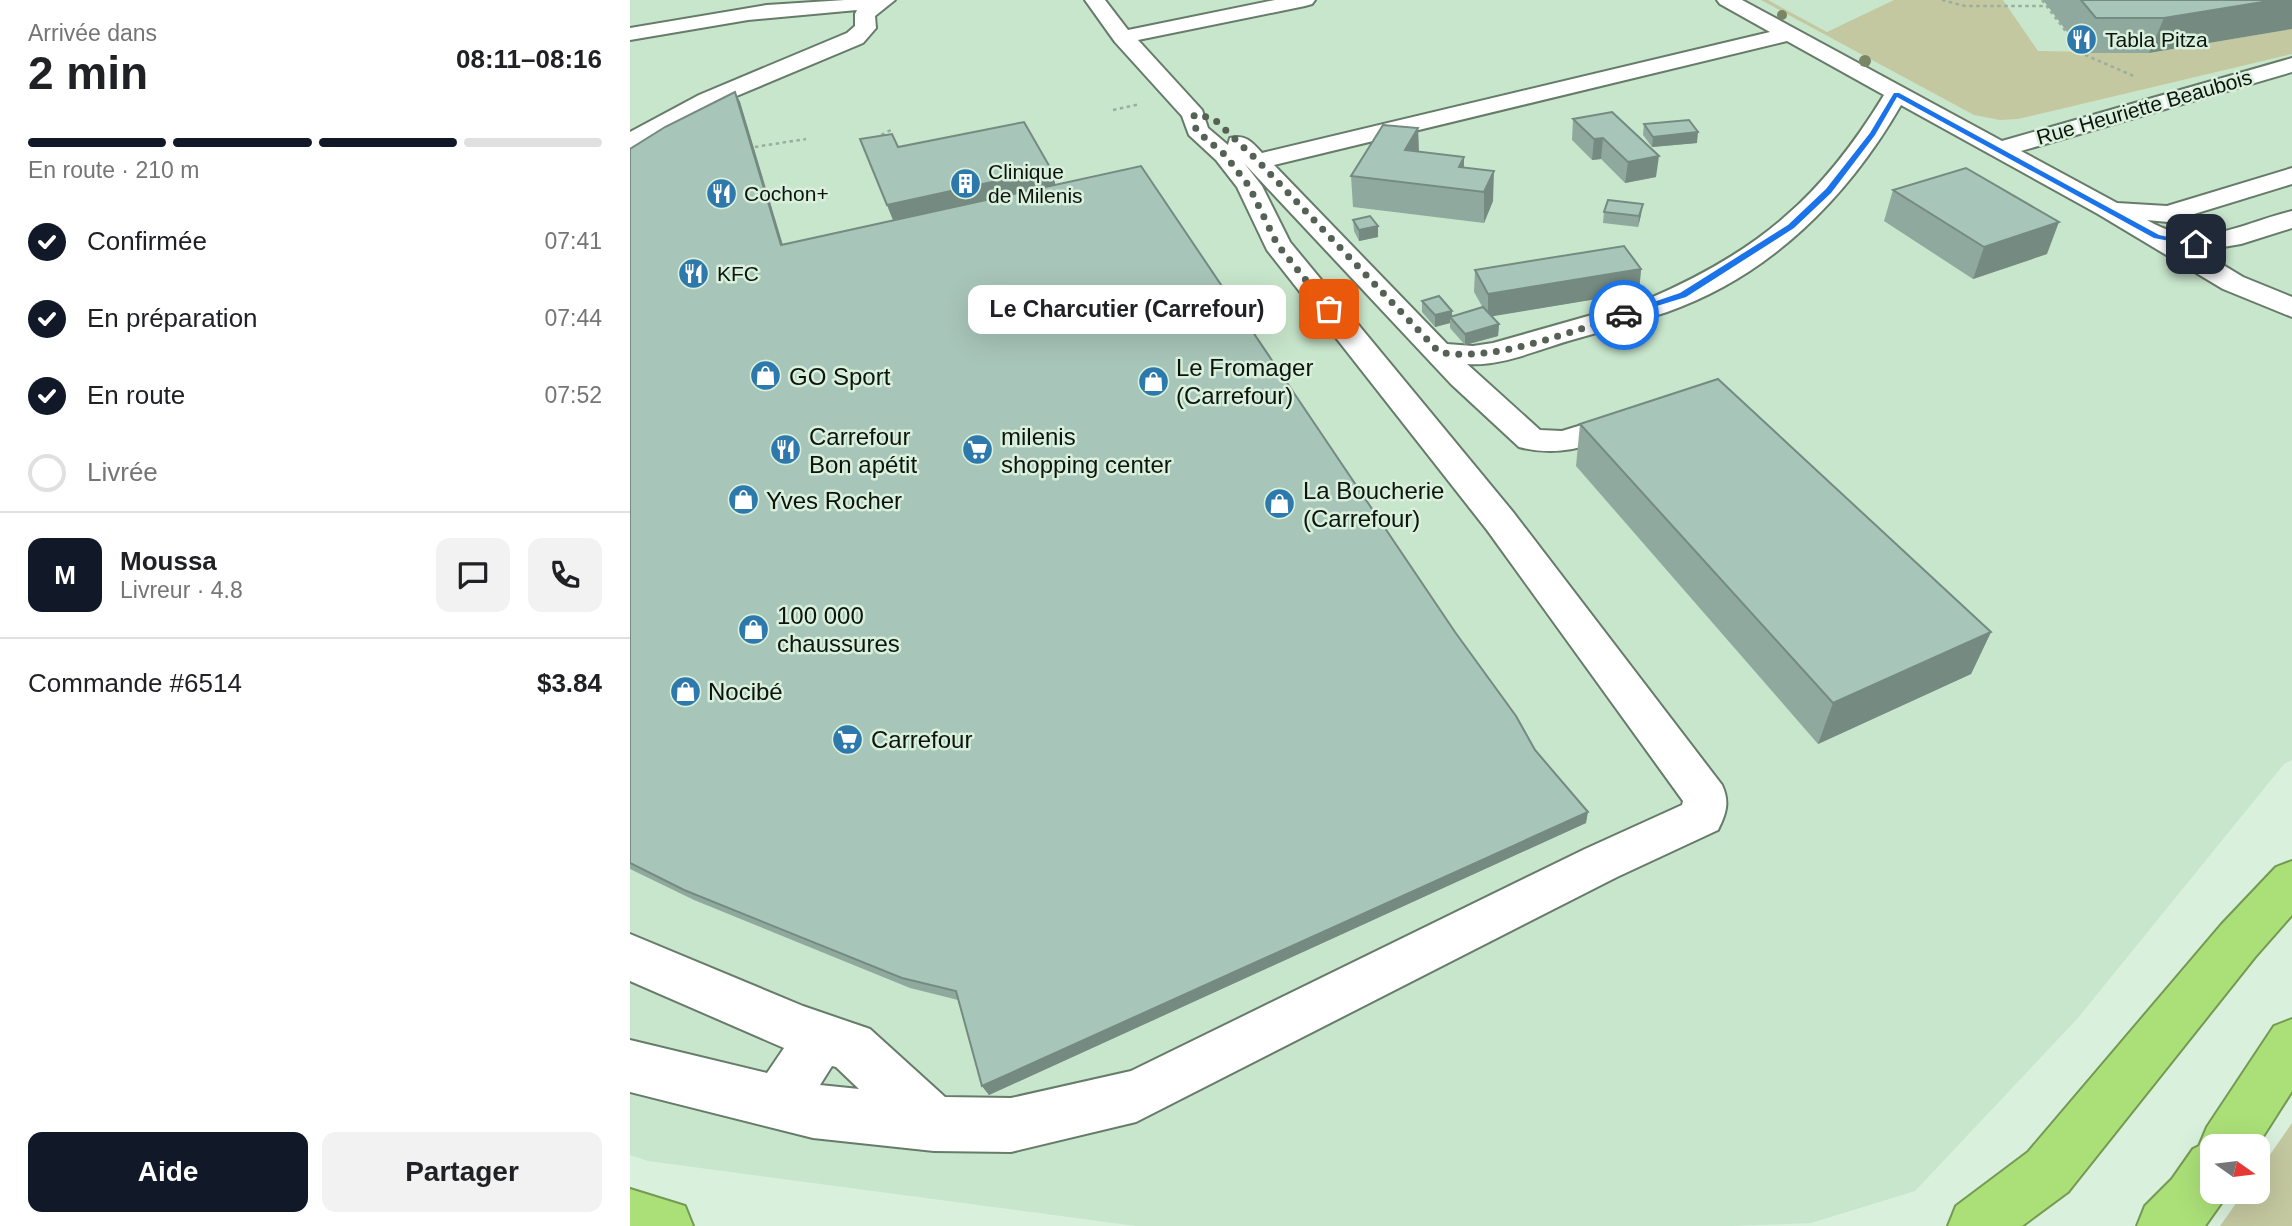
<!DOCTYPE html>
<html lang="fr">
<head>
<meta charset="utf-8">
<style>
  body { margin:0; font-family:Helvetica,sans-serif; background:#f2f2f2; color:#202124; height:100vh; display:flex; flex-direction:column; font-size:26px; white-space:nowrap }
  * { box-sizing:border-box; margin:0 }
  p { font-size:23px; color:#757577 }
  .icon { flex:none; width:38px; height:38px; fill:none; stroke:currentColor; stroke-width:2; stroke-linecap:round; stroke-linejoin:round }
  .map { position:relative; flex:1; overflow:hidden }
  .panel { display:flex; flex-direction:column; background:#fff; width:630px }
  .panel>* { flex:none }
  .needle { width:46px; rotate:104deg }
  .controls { position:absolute; left:1570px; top:1134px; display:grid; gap:14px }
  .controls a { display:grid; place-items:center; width:70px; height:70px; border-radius:14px; background:#fff; box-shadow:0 7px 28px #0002; font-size:35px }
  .pin { position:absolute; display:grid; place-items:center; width:60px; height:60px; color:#fff; margin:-30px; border-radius:14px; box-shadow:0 4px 10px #0006 }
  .courier { position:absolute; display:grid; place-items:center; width:70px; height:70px; margin:-35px; border:5px solid #1a73e8; border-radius:50%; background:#fff; color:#222; box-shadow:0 2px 9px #0007 }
  .bubble { position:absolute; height:49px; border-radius:14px; background:#fff; box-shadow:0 7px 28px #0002; font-size:23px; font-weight:600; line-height:49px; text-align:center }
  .head em { font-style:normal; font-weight:600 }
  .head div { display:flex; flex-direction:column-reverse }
  .head { display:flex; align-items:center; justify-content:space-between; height:119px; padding:0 28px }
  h1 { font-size:46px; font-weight:600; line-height:52px }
  .bar { display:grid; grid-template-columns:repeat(4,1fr); gap:10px 7px; align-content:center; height:84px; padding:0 28px }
  .bar i { height:9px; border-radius:5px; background:#e0e0e0 }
  .bar .selected { background:#111827 }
  .bar p { grid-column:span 4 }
  .line { display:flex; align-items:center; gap:18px; padding:0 28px; border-top:2px solid #e0e0e0 }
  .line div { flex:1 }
  .round { display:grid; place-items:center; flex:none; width:74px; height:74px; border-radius:14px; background:#f2f2f2 }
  ol { padding:0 28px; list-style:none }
  li { display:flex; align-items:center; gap:21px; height:77px }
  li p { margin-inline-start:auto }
  li .icon { padding:7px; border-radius:50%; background:#111827; color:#fff; stroke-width:4 }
  li:last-child { color:#757577 }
  li i { width:38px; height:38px; border:4px solid #e0e0e0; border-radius:50% }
  .primary-button { display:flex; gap:14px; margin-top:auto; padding:14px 28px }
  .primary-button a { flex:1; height:80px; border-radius:14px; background:#111827; color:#fff; font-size:28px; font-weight:600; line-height:80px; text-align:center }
  .primary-button a+a { background:#f2f2f2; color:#202124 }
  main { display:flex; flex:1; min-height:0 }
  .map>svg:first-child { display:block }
</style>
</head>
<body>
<main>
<section class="panel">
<div class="head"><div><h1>2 min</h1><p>Arrivée dans</p></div><em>08:11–08:16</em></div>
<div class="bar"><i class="selected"></i><i class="selected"></i><i class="selected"></i><i></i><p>En route · 210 m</p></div>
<ol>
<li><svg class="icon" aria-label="check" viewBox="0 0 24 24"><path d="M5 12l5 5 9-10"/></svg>Confirmée<p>07:41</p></li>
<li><svg class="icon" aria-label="check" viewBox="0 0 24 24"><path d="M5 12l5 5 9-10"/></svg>En préparation<p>07:44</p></li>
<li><svg class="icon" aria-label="check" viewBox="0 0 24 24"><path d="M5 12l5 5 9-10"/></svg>En route<p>07:52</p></li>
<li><i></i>Livrée</li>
</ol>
<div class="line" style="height:126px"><b class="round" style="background:#111827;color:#fff">M</b><div><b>Moussa</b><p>Livreur · 4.8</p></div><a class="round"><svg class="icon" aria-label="chat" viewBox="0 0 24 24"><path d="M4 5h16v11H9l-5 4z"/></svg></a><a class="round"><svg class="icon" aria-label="phone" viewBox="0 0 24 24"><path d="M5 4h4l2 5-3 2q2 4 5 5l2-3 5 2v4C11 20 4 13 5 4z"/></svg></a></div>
<div class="line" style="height:91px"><div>Commande #6514</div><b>$3.84</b></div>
<div class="primary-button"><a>Aide</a><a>Partager</a></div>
</section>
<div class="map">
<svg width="1662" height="1226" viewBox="0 0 1662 1226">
  <rect width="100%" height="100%" fill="#d9f0dc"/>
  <path fill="#c8e6cc" d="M0 0H1662V760L1654 764 1447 1019 1285 1191 1181 1223 1103 1226H506L18 1161 0 1155Z"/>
  <g fill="#c4c8a0">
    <path d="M1131 0H1138L1197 32 1264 0H1373L1408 51 1519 53 1662 29V54L1388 119 1370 120 1344 115Z"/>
    <path d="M1662 1123V1226H1590L1614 1192H1628V1172Z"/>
  </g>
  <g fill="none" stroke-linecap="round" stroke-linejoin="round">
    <defs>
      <g id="minor">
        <path d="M215 0H265L245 16 246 28 233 43 85 105 0 149V132L69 95 217 33 225 26V14L227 10 118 20 0 40V28L137 5Z"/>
        <path d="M455 0H475L498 30 645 0H685L682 4 675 6 508 40 572 110 578 128 598 145 600 138C616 134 622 142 632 153L1140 32 1090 4 1087 0H1112L1372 141 1662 58V72L1391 151 1487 203 1537 206 1662 168V184L1538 222 1517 220C1570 252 1608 224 1662 211V228L1611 244 1570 251 1613 277 1662 297V317L1593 289 1468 214 1271 105C1218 197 1140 276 1037 312 1007 322 976 330 945 339 912 348 872 367 837 364L910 430 932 431 998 411 1010 414 1014 421 1010 428C967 442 935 459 889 447L821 384 614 163 632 186 660 242 883 512 1092 785C1100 802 1096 814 1088 830L987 877 506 1122 381 1152 304 1151 183 1138 0 1092V1040L137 1073 154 1048 0 981V934L173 1006 240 1029 315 1097 381 1098 501 1071 955 849 1052 805 1053 801 857 530 637 250 607 187 586 160 559 135 552 116 485 42ZM1157 41 1254 95C1192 197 1128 252 1018 299L863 343 843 346 817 344 644 165ZM202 1066 206 1067 229 1089 190 1085Z"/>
      </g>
      <g id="highway">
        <path d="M1662 861V915L1625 957 1438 1192 1392 1226H1318L1326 1206 1398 1152 1591 925 1646 867Z"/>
        <path d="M1662 1019V1091L1627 1146H1582V1192H1599L1575 1226H1507L1515 1206 1542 1179 1563 1149 1569 1146 1577 1127 1644 1026Z"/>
        <path d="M0 1189 55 1206 63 1226H0Z"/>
      </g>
    </defs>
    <use href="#minor" stroke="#667b69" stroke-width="4"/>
    <use href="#highway" stroke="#739953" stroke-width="4"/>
    <g stroke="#9bad9d" stroke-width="2.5" stroke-dasharray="3.5 3.5" stroke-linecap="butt">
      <path d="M1312 0 1335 6H1416"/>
      <path d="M1412 0 1453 54 1506 77"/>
      <path d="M483 110 510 104"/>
      <path d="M245 138 263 129"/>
      <path d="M118 148 176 139"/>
    </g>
    <use href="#minor" fill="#fff" fill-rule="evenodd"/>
    <use href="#highway" fill="#abe078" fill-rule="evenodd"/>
  </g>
  <g fill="#798565">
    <circle cx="1152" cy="15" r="5"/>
    <circle cx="1235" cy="61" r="6"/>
  </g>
  <g fill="#90a99e">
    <path d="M1413 0H1662L1519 53H1453Z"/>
    <path d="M105 92 110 102 153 245 263 220 230 139 268 147 421 169 425 185 825 632 956 823 359 1095 352 1086 328 1000 280 988 64 900 0 869V149Z"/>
    <path d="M982 112 1026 177 995 183 971 159 962 160 942 140 943 119Z"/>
    <path d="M1014 124 1067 143 1022 147 1013 135Z"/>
    <path d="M788 128 789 152 834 157V167L863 201 854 223 723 207 721 176Z"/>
    <path d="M1263 190 1417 254 1343 279 1254 221Z"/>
    <path d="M974 212 1011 215 1008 227 973 223Z"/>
    <path d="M723 220 748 237 729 241 724 231Z"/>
    <path d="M1011 269 1009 292 861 316 869 324 868 336 835 345 820 328V323L805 327 792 312V301L822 311V316L853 308 844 292 845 270Z"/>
    <path d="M950 424 1361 632 1341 674 1188 744 946 466Z"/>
  </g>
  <g fill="#758a81">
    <path d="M1645 0H1662V29L1519 53 1534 18Z"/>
    <path d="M105 92 110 102 156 256 151 245Z"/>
    <path d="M788 128 789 158 775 150Z"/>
    <path d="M1068 132 1067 143 1022 147 1023 137Z"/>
    <path d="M973 138 971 159 962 160 964 139Z"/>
    <path d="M1029 156 1026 177 995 183 998 162Z"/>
    <path d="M834 157V187L829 167Z"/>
    <path d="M421 169 427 190 266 227 257 205Z"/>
    <path d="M864 171 863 201 854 223V192Z"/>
    <path d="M1013 204 1011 215 1008 227 1009 216Z"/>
    <path d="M1429 222 1417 254 1343 279 1354 247Z"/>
    <path d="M748 226V237L729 241V230Z"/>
    <path d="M1011 269 1009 292 858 317V294Z"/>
    <path d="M822 311V319L820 317V323L805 327V315Z"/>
    <path d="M869 324 868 336 835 345V334Z"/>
    <path d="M1361 632 1341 674 1188 744 1203 703Z"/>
    <path d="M958 812 956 823 359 1095 352 1086Z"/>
  </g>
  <g fill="#a7c5b8" stroke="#758a81" stroke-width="2">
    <path d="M1451 0H1645L1534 18H1466Z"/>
    <path d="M105 92 151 245 511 166 825 632 886 716 905 750 958 812 352 1086 326 991 272 978 54 890 0 863V149L35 127Z"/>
    <path d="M982 112 1029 156 998 162 973 138 964 139 943 119Z"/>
    <path d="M1059 120 1068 132 1023 137 1014 124Z"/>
    <path d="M394 122 421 169 257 205 230 139 262 134 268 147Z"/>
    <path d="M753 125 788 128 775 150 834 157 829 167 864 171 854 192 721 176Z"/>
    <path d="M1336 168 1429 222 1354 247 1263 190Z"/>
    <path d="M978 200 1013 204 1009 216 974 212Z"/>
    <path d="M740 216 748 226 729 230 723 220Z"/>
    <path d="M994 246 1011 269 858 294 845 270Z"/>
    <path d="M809 296 822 311 805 315 792 301Z"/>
    <path d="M853 307 869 324 835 334 820 317Z"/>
    <path d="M1088 379 1361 632 1203 703 950 424Z"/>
  </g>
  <path fill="#1a73e8" d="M1264 93H1269L1529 235 1570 244 1566 246 1524 238 1267 97 1245 135 1201 193 1164 228 1056 297 991 317V313L1050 293 1158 225 1196 189 1240 133Z"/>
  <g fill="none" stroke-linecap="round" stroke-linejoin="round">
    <path stroke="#546155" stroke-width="7" stroke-dasharray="0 12.6" d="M699 309 647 244 619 186 595 155 566 130 564 115 583 118 628 161 809 352C864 363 941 331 994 315"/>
  </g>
  <defs>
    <symbol id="restaurant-disc" viewBox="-11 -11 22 22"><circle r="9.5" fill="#2d79ac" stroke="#d9f0dc"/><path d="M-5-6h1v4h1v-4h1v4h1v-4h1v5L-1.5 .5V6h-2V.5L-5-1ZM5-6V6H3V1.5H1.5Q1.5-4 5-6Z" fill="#fff"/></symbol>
    <symbol id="building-disc" viewBox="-11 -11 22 22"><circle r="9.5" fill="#2d79ac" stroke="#d9f0dc"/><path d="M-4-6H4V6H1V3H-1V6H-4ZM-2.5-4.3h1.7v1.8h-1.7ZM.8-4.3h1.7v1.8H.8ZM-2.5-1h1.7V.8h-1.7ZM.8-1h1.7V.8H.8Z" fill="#fff"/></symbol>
    <symbol id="shop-disc" viewBox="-11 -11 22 22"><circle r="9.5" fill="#2d79ac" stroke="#d9f0dc"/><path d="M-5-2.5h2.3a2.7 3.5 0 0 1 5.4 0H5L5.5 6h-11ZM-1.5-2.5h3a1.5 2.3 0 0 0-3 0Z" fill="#fff"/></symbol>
    <symbol id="supermarket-disc" viewBox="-11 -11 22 22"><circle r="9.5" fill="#2d79ac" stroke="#d9f0dc"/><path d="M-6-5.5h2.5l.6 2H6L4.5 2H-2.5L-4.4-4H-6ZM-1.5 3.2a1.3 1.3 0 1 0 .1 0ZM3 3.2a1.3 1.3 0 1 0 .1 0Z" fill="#fff"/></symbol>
  </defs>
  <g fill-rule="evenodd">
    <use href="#restaurant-disc" x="1434" y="22" width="35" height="35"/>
    <use href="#building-disc" x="318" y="166" width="35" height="35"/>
    <use href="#restaurant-disc" x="74" y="176" width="35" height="35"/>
    <use href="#restaurant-disc" x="46" y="256" width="35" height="35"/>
    <use href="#shop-disc" x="118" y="358" width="35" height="35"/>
    <use href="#shop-disc" x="506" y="364" width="35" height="35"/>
    <use href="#restaurant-disc" x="138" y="432" width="35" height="35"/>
    <use href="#supermarket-disc" x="330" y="432" width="35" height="35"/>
    <use href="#shop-disc" x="96" y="482" width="35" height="35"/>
    <use href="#shop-disc" x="632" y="486" width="35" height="35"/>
    <use href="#shop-disc" x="106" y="612" width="35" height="35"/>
    <use href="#shop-disc" x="38" y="674" width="35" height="35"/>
    <use href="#supermarket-disc" x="200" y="722" width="35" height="35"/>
  </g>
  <g text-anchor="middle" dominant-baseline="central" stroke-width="5" stroke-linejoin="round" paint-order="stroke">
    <g font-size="21" fill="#0c140d" stroke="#d9f0dc" text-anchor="start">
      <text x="1475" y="39">Tabla Pitza</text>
      <text x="358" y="171">Clinique<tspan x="358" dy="24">de Milenis</tspan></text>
      <text x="114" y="193">Cochon+</text>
      <text x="87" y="273">KFC</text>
    </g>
    <g font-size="21" fill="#0c140d" stroke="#d9f0dc">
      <text transform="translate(1514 107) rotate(-16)">Rue Heuriette Beaubois</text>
    </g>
    <g font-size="24" fill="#0c140d" stroke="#d9f0dc" text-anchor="start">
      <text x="546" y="367">Le Fromager<tspan x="546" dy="28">(Carrefour)</tspan></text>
      <text x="159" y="376">GO Sport</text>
      <text x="179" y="436">Carrefour<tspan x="179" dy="28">Bon apétit</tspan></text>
      <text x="371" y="436">milenis<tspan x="371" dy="28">shopping center</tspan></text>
      <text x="673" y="490">La Boucherie<tspan x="673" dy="28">(Carrefour)</tspan></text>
      <text x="136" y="500">Yves Rocher</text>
      <text x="147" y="615">100 000<tspan x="147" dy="28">chaussures</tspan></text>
      <text x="78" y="691">Nocibé</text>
      <text x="241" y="739">Carrefour</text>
    </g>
  </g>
</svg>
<div class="controls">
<a><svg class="needle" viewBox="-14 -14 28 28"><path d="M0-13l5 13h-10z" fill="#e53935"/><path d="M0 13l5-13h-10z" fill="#757577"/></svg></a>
</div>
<div class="pin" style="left:699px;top:309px;background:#ea580c"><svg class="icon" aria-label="bag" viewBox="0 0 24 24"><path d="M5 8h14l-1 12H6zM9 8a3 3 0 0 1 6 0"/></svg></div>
<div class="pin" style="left:1566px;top:244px;background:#1f2937"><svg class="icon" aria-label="home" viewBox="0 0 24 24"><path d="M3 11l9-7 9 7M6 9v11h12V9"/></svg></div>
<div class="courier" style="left:994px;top:315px"><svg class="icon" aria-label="car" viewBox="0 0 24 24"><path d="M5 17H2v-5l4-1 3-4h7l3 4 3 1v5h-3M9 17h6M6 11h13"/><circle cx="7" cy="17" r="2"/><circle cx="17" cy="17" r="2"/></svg></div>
<div class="bubble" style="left:338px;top:285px;width:318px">Le Charcutier (Carrefour)</div>
</div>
</main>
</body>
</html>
